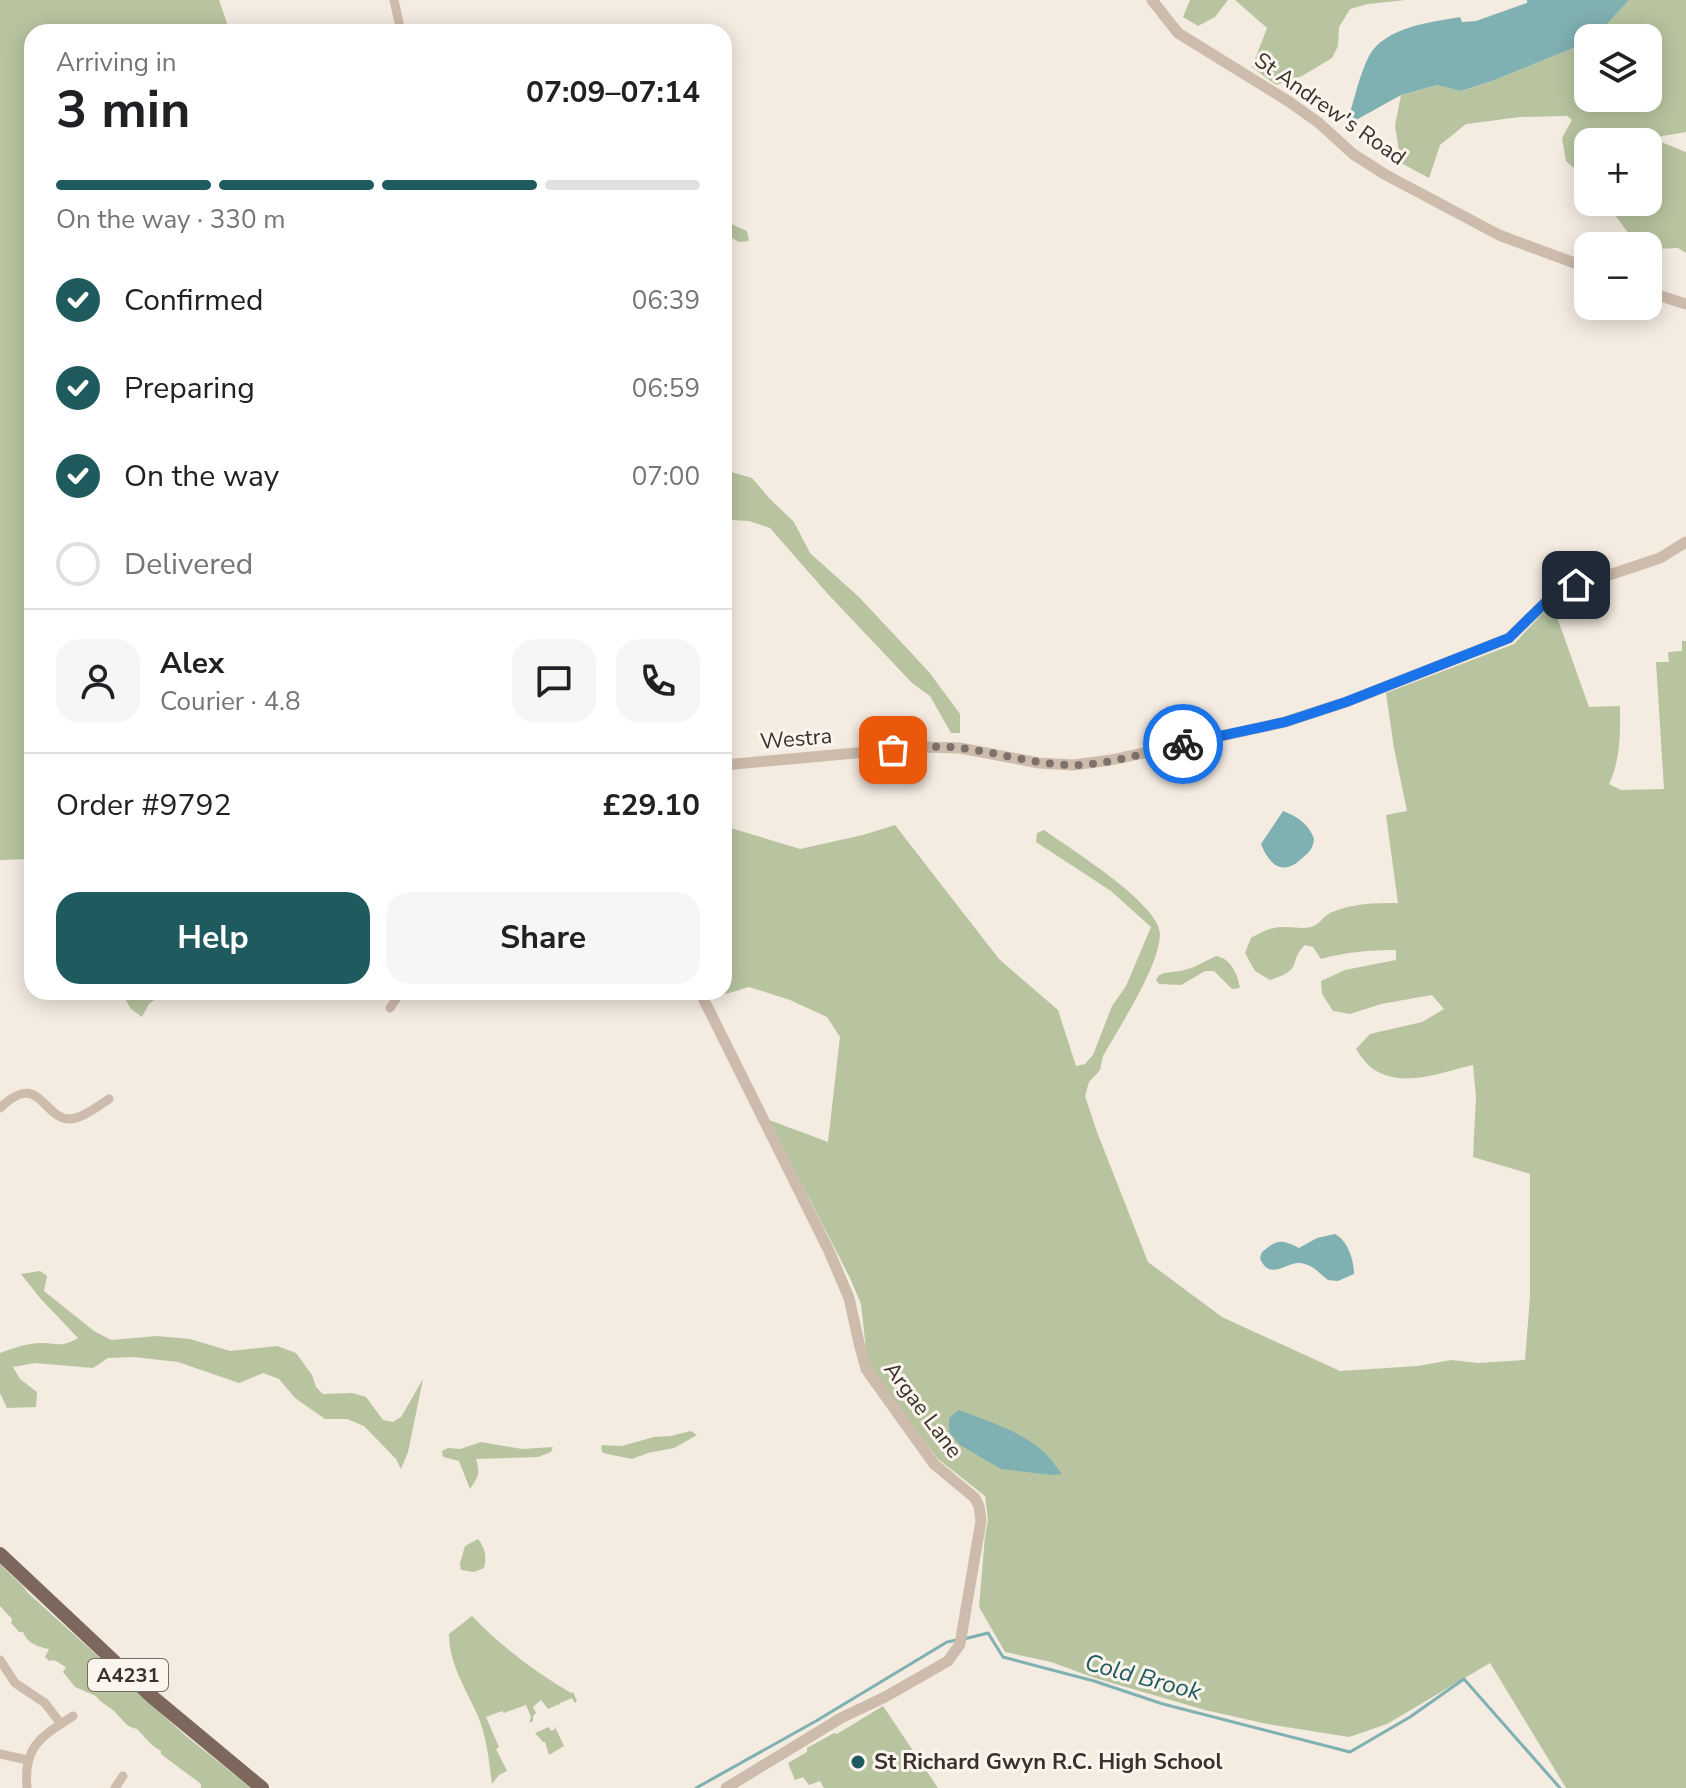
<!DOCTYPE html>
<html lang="en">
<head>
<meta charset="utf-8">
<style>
  body { margin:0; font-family:"Nunito Sans",sans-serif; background:#f6f6f6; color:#202124; height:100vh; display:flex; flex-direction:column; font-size:30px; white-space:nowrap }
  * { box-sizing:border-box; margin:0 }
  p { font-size:26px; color:#757577 }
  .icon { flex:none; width:44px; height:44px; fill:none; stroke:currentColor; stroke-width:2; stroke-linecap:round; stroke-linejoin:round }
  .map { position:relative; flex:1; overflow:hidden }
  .details { position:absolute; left:24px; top:24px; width:708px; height:976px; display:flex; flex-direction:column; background:#fff; border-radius:24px; box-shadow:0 4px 20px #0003 }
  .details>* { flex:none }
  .controls { position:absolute; left:1574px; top:24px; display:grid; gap:16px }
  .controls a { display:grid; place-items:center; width:88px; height:88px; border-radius:16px; background:#fff; box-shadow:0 4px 20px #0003; font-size:40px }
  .pin { position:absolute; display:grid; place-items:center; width:68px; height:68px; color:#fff; margin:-34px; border-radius:16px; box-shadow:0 4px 12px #0006 }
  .courier { position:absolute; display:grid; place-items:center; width:80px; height:80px; margin:-40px; border:6px solid #1a73e8; border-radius:50%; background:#fff; color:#222; box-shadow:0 2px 10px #0007 }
  .headline em { font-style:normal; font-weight:700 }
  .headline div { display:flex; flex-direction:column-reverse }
  .headline { display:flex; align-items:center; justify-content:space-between; height:136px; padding:0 32px }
  h1 { font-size:52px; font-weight:700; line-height:60px }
  .bar { display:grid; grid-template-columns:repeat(4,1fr); gap:12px 8px; align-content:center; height:96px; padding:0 32px }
  .bar i { height:10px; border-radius:6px; background:#e0e0e0 }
  .bar .selected { background:#1f5a5e }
  .bar p { grid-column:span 4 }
  .line { display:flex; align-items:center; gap:20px; padding:0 32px; border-top:2px solid #e0e0e0 }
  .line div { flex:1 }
  .round { display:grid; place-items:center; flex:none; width:84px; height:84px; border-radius:24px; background:#f6f6f6 }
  ol { padding:0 32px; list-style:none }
  li { display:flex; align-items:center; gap:24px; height:88px }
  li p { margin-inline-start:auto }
  li .icon { padding:8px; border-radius:50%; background:#1f5a5e; color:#fff; stroke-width:4 }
  li:last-child { color:#757577 }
  li i { width:44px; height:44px; border:4px solid #e0e0e0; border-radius:50% }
  .primary-button { display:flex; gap:16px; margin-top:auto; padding:16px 32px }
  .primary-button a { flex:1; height:92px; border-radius:24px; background:#1f5a5e; color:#fff; font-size:32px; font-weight:700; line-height:92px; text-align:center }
  .primary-button a+a { background:#f6f6f6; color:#202124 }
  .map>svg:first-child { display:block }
</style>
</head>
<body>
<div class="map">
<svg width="1686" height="1788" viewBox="0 0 1686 1788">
  <rect width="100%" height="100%" fill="#f4ebe1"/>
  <g fill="#b8c4a0">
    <path d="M0 0H219L230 32H32V859L0 860Z"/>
    <path d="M1190 0H1228L1215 17 1198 26 1183 17Z"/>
    <path d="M1235 0H1406L1368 4 1350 9 1339 27 1338 46 1332 58 1302 76 1276 85 1252 67 1267 28Z"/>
    <path d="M1629 0H1686V132L1651 138 1686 152V253L1678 248 1654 249 1636 243 1605 202H1648V142H1588V170L1583 176 1566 161 1562 138 1572 120 1567 116 1520 117 1466 124 1440 145 1429 178 1401 163 1395 126 1401 95 1437 85 1462 91 1492 81 1588 42V98H1648V38H1594Z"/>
    <path d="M724 221 747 231 749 241 739 242 724 233Z"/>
    <path d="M724 470 752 478 769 498 794 522 810 553 860 598 929 672 960 714V733H951L930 696 912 683 827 593 770 528 749 521 731 520 724 513Z"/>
    <path d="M1552 603 1589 707 1620 706C1620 734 1621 758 1609 784L1621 790 1664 789 1656 662H1669L1668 652 1682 651V641H1686V1788H1566L1490 1663 1387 1724 1349 1737 1267 1724 1205 1710 1095 1678 1051 1662 1005 1652 979 1607 985 1536 988 1520 985 1496 938 1459 868 1367 861 1304 850 1278 769 1120 828 1142 840 1037 827 1017 790 1000 749 987 712 998 708 992H724V826L800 849 863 835 895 825 999 959 1058 1010 1076 1066 1085 1064 1093 1055 1112 1006 1126 986 1151 927 1111 891 1036 842 1037 833 1044 830C1069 848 1160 904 1160 934 1159 967 1120 1026 1103 1056L1100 1070 1089 1082 1085 1096 1097 1132 1148 1262 1222 1317 1340 1371 1418 1366 1451 1360 1478 1363 1525 1360 1530 1297V1174L1473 1157 1476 1097 1473 1065C1441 1072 1404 1089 1373 1069 1366 1064 1361 1056 1356 1049L1370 1034 1422 1022 1444 1009 1432 995 1381 1004 1350 1014 1333 1011 1322 994 1321 981 1345 970 1396 960V950C1370 950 1346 952 1321 959L1313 947 1305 945C1287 963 1305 969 1270 980L1255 971 1245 953 1251 938C1262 932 1272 926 1286 927 1294 927 1302 929 1311 927 1319 925 1323 917 1330 913 1353 903 1374 903 1398 903L1386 815 1407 811 1394 748 1386 693 1514 644Z"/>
    <path d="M1216 956C1232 959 1237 974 1240 988L1232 989 1214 971H1205L1181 985 1159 984 1156 980 1159 975 1164 973 1181 971 1194 967Z"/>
    <path d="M121 992H154L158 997 149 1004 142 1017 131 1009Z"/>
    <path d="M40 1271 47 1276 44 1291 94 1331 111 1340 157 1336 190 1339 230 1351 277 1346 296 1353 312 1375 316 1387 323 1394 352 1393 366 1397 383 1420 393 1422 401 1417 423 1379 408 1452 401 1469 396 1459 364 1426 347 1419H325L295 1398 279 1379 263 1373 239 1383 178 1362 134 1357 108 1358 93 1368 35 1363 13 1367 20 1379 37 1392 36 1407 7 1408 0 1393V1353C13 1348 25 1344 39 1343 58 1342 59 1349 78 1338L40 1298 21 1274Z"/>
    <path d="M691 1431 697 1435 674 1448 648 1453 632 1459 603 1453 601 1449 602 1445 622 1446 654 1437 671 1436Z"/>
    <path d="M481 1442 522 1449 553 1447 551 1452 538 1457 476 1459C480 1474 479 1476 470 1489L459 1461 443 1457 442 1451 448 1448 460 1449Z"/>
    <path d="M478 1539C485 1548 487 1556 484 1568L474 1572 461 1570 460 1563 465 1546Z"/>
    <path d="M0 1564C8 1573 23 1584 27 1592L186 1736 251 1788H201V1784L161 1754V1751L152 1745 137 1729C126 1727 124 1721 116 1713 110 1706 101 1704 96 1696L75 1687 63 1672 66 1667 54 1660 49 1661 45 1657 49 1649C38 1647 27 1643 23 1632H19L11 1623 12 1619 0 1606Z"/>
    <path d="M472 1616C502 1647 534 1671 571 1693L573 1692 577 1701 575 1703 572 1698 560 1703V1706L559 1704 548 1709 541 1700 533 1707 536 1713 533 1716V1721L529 1723 531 1717 526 1705 504 1713 502 1711 486 1717 499 1747 496 1749 507 1771 499 1775 492 1784C489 1761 487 1738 478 1716 466 1689 449 1664 449 1634Z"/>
    <path d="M883 1706 938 1788H824L820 1781 809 1785 803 1777 795 1780 788 1763 807 1752V1748L834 1733 837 1734Z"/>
    <path d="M554 1725 564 1746 549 1755 545 1742H543L535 1733 549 1727 551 1731 555 1729Z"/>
  </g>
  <g fill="#7fb0b2">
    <path d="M1527 0H1629L1594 38H1588V42L1492 81 1461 91 1437 85 1401 95 1356 120 1349 116C1355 97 1360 73 1369 56 1385 27 1431 22 1460 17L1462 22 1476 21 1527 3Z"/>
    <path d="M1283 811C1298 817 1309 824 1314 839 1313 850 1308 853 1300 860 1281 877 1268 862 1261 844Z"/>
    <path d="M1335 1234C1348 1241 1354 1260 1354 1274L1338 1281 1328 1280C1319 1273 1312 1264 1300 1263 1287 1262 1273 1278 1263 1264 1259 1258 1260 1258 1262 1252 1277 1239 1282 1239 1299 1248L1317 1238Z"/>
    <path d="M959 1410C988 1421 1023 1432 1046 1454 1052 1460 1057 1468 1062 1474L1052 1475 1001 1469 960 1445 949 1432V1418Z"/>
  </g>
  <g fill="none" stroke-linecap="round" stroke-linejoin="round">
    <g stroke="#7fb0b2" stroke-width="3">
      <path d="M964 1639 988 1633 1003 1657 1094 1681 1163 1704 1350 1752 1410 1717 1464 1679 1560 1788"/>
      <path d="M696 1788 816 1721 947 1642 957 1640"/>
    </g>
    <g stroke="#cdbbac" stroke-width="9">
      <path d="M394 0 401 32"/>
      <path d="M390 1008 401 992"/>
      <path d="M0 1108C40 1069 42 1119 70 1119 83 1118 98 1106 109 1099"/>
      <path d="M0 1660 15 1683 45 1703 61 1724"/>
      <path d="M0 1754 27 1760"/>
      <path d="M27 1788C23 1746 41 1737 73 1716"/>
      <path d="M115 1788 123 1776"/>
    </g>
    <g stroke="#cdbbac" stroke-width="11">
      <path d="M1152 0 1178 33 1288 101 1319 123 1353 154 1386 175 1499 235 1588 268"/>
      <path d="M1648 292 1686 304"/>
      <path d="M724 765 921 747 960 748 1039 763 1073 765 1111 760 1285 722 1346 702 1509 638 1555 593 1660 558 1686 542"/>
      <path d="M700 992 829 1251 849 1298 859 1343 866 1369 934 1464 975 1498 979 1506 981 1521 960 1644 948 1661 885 1697 841 1718 726 1788"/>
    </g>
    <path stroke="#7d675c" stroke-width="14" d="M0 1554 150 1695 262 1788"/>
  </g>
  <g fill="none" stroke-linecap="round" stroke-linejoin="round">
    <path stroke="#7c716b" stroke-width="8" stroke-dasharray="0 14.4" d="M893 750C915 748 938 745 960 748 997 752 1032 764 1069 765 1107 766 1147 752 1183 744"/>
    <path stroke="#1a73e8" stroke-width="10" d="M1183 744 1285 722 1346 702 1509 638 1555 593 1576 585"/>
  </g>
  <circle fill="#1f5a5e" stroke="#fbf5ee" stroke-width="3" cx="858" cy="1762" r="8"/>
  <g text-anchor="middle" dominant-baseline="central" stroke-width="6" stroke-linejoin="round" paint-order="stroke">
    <rect fill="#fbf5ee" stroke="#756b66" stroke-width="2" x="88" y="1659" width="80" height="32" rx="6"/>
    <g font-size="20" font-weight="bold" fill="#3b302b">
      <text x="128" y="1675">A4231</text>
    </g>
    <g font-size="22" fill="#3b302b" stroke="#fbf5ee">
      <text transform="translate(1330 109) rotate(35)">St Andrew's Road</text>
      <text transform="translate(796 739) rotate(-5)">Westra</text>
      <text transform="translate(923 1410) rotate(53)">Argae Lane</text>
    </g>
    <g font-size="22" font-weight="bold" fill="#3b302b" stroke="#fbf5ee" text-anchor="start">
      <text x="874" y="1762">St Richard Gwyn R.C. High School</text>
    </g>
    <g font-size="24" font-style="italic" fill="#1f5a5e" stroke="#fbf5ee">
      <text transform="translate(1143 1677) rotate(15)">Cold Brook</text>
    </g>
  </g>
</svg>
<div class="controls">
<a><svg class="icon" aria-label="layers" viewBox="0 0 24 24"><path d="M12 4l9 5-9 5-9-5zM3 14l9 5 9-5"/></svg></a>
<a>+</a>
<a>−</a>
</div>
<div class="pin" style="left:893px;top:750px;background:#ea580c"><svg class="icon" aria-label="bag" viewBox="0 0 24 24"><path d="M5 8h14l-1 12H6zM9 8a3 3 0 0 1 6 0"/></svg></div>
<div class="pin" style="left:1576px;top:585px;background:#1f2937"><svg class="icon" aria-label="home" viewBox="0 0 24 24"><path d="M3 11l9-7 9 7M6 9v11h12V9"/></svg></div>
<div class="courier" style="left:1183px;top:744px"><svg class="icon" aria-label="bike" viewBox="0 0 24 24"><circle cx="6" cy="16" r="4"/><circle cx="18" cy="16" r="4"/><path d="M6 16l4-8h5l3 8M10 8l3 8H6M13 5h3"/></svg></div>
<section class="details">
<div class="headline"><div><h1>3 min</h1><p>Arriving in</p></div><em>07:09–07:14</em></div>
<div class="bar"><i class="selected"></i><i class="selected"></i><i class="selected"></i><i></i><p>On the way · 330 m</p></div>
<ol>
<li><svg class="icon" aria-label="check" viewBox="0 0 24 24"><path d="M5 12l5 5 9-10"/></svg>Confirmed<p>06:39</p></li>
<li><svg class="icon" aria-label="check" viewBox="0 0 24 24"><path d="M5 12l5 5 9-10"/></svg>Preparing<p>06:59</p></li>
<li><svg class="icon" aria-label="check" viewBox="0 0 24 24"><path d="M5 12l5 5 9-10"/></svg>On the way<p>07:00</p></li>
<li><i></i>Delivered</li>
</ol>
<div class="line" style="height:144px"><a class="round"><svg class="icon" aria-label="person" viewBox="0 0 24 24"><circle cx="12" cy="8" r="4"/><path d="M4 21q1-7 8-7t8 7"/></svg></a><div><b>Alex</b><p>Courier · 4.8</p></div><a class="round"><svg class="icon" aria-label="chat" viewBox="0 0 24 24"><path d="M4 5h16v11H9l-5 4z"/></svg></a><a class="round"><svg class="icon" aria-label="phone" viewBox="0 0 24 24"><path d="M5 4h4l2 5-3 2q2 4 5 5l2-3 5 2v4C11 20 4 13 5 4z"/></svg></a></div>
<div class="line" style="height:104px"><div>Order #9792</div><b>£29.10</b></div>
<div class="primary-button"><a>Help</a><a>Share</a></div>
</section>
</div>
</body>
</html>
